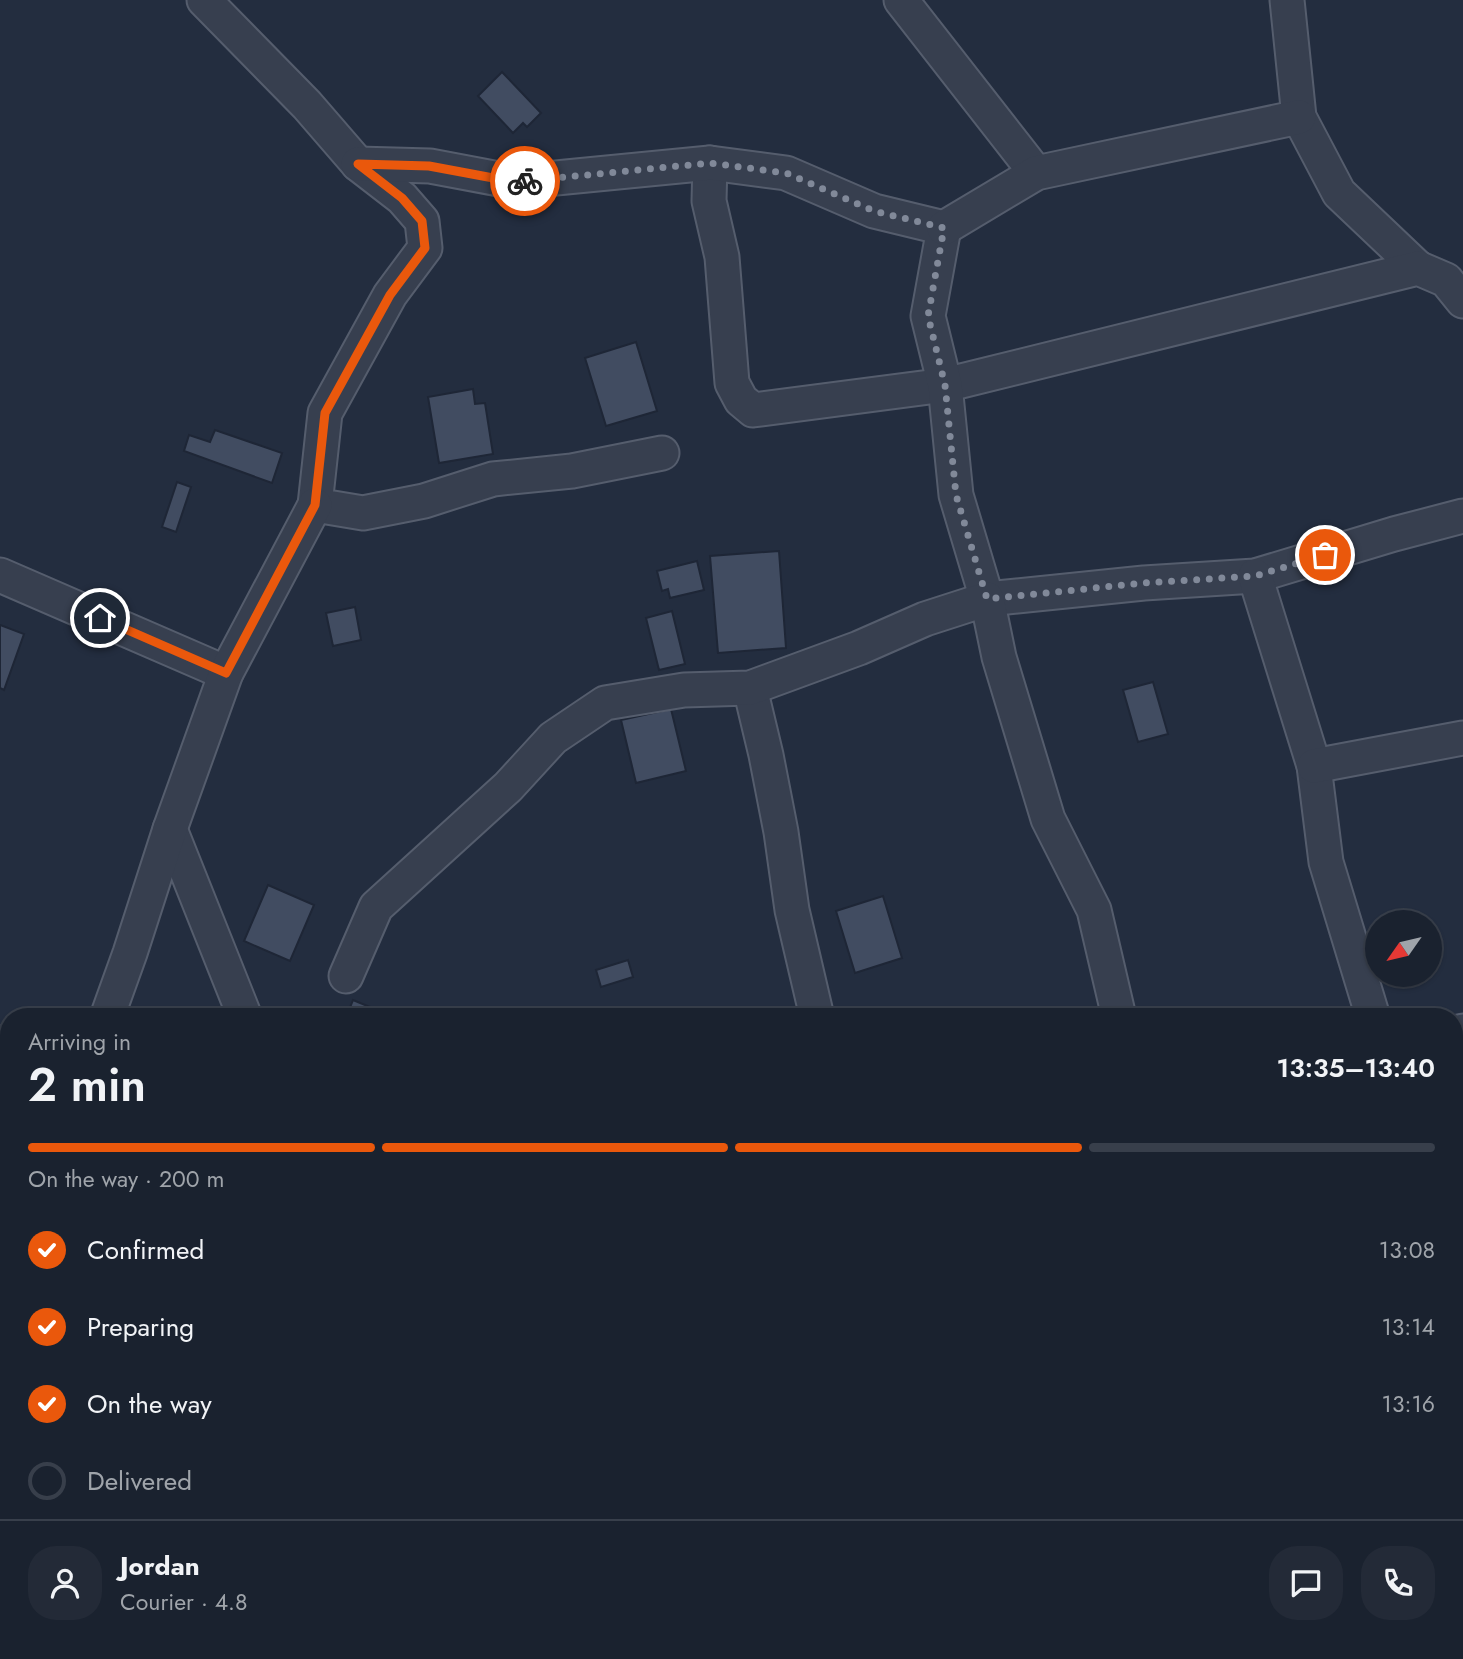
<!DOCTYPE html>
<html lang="en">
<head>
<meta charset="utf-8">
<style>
  body { margin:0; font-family:Jost,sans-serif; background:#232a37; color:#f1f3f6; height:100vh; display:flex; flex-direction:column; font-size:26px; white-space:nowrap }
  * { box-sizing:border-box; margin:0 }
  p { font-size:23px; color:#9fa4aa }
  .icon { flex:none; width:38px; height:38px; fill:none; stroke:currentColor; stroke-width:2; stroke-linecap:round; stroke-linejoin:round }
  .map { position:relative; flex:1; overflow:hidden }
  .sheet { position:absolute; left:0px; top:1008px; width:1463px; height:651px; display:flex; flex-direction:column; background:#1a222f; border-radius:28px 28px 0 0; box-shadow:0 2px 5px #0004,0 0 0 2px #383f4b }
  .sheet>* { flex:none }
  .needle { width:46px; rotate:236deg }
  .buttons { position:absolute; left:1365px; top:910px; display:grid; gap:14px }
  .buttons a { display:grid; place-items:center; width:77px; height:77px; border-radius:50%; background:#1a222f; box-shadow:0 2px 5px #0004,0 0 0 2px #383f4b; font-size:35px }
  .pin { position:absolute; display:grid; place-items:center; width:60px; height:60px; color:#fff; margin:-30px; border:4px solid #fff; border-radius:50%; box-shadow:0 2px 7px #0007 }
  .courier { position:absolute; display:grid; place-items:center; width:70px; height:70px; margin:-35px; border:5px solid #ea580c; border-radius:50%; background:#fff; color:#222; box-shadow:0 2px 9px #0007 }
  .overview em { font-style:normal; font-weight:600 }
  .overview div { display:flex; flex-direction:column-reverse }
  .overview { display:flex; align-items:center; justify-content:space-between; height:119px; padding:0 28px }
  h1 { font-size:46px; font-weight:600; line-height:52px }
  .bar { display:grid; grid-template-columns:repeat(4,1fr); gap:10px 7px; align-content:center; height:84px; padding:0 28px }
  .bar i { height:9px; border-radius:5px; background:#383f4b }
  .bar .on { background:#ea580c }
  .bar p { grid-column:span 4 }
  .line { display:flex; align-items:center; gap:18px; padding:0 28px; border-top:2px solid #383f4b }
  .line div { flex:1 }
  .round { display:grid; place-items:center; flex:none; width:74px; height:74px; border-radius:28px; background:#232a37 }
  ol { padding:0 28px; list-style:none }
  li { display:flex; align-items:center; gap:21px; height:77px }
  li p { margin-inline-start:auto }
  li .icon { padding:7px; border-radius:50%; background:#ea580c; color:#fff; stroke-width:4 }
  li:last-child { color:#9fa4aa }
  li i { width:38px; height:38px; border:4px solid #383f4b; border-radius:50% }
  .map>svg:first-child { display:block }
</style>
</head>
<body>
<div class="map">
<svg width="1463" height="1659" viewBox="0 0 1463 1659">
  <rect width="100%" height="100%" fill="#232d3f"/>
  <g fill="#414c61" stroke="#1e2636" stroke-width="2">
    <path d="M502 72 541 113 527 127 523 123 513 133 478 96Z"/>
    <path d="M636 342 657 411 606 426 585 358Z"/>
    <path d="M473 389 475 404 485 403 493 454 439 463 428 397Z"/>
    <path d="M215 430 282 453 272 483 184 451 189 435 210 442Z"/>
    <path d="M177 482 191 487 176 532 162 527Z"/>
    <path d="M779 551 786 648 718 653 710 556Z"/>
    <path d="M697 561 704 590 670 598 668 589 662 591 657 571Z"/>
    <path d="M355 607 361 640 333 646 326 613Z"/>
    <path d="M672 611 685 664 659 670 646 618Z"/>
    <path d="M0 625 24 634 4 690 0 688Z"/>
    <path d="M1153 682 1168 734 1138 742 1123 690Z"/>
    <path d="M671 709 686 771 636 783 621 720Z"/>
    <path d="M268 885 314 905 290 961 244 941Z"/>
    <path d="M883 896 902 958 855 973 836 911Z"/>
    <path d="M628 960 633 977 601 987 596 970Z"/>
    <path d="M353 1000 394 1017H346Z"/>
    <path d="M0 1060 9 1064V1081L0 1078Z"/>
  </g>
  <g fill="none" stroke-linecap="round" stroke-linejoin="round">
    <defs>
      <g id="minor">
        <path d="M204 0 307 105 358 164 402 198 422 221 425 248 390 295 325 413 315 505 363 513 424 501 493 479 572 471 662 453"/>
        <path d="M901 0 1036 173"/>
        <path d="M1287 0 1299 117 1339 193 1418 268"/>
        <path d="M710 163 709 201 722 257 732 383 741 400 753 410 945 385 1418 268 1446 280 1463 301"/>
        <path d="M358 164 430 166 515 182 710 163 786 173 874 211 944 228 928 316 945 385 956 495 987 599 1144 583 1255 576 1394 534 1463 516"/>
        <path d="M944 228 1036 173 1299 117"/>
        <path d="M0 575 226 673"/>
        <path d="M1255 576 1314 766 1326 862 1373 1017"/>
        <path d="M750 688 766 755 781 832 792 910 817 1017"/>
        <path d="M1314 766 1463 738"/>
        <path d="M170 829 245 1017"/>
        <path d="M346 976 376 907 508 787 553 738 605 703 684 690 750 688 859 648 925 619 987 599 999 657 1048 819 1094 910 1119 1017"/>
        <path d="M107 1017 130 953 170 829 226 673 315 505"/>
        <path d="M1454 1033 1463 1031"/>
        <path d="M0 1043 9 1046"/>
        <path d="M1454 1273 1463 1270"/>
        <path d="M0 1342 9 1346"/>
        <path d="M0 1632 9 1635"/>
        <path d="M56 1650 83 1659"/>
        <path d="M779 1650 799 1659"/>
        <path d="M986 1650 987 1659"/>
        <path d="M1257 1650V1659"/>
        <path d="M315 1659 318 1650"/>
      </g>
    </defs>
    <use href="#minor" stroke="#555d6d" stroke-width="37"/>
    <use href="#minor" stroke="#373f4f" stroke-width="33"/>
  </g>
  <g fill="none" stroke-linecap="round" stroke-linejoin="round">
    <path stroke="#818999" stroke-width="7" stroke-dasharray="0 12.6" d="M525 181 710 163 786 173 874 211 944 228 928 316 945 385 956 495 987 599 1144 583 1255 576 1325 555"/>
    <path stroke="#ea580c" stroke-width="9" d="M100 618 226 673 315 505 325 413 390 295 425 248 422 221 402 198 358 164 429 166 515 182 525 181"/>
  </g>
</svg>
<div class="buttons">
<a><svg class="needle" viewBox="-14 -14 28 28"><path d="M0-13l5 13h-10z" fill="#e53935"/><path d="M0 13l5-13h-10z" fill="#9fa4aa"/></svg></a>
</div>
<div class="pin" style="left:1325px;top:555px;background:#ea580c"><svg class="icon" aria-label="bag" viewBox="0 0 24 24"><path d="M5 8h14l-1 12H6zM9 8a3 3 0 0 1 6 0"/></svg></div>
<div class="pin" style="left:100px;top:618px;background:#1f2937"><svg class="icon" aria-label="home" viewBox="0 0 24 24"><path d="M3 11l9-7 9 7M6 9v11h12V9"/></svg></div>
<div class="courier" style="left:525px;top:181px"><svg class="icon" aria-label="bike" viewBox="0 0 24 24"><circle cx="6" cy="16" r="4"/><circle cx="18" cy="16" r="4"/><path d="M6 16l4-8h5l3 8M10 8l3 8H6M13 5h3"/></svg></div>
<section class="sheet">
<div class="overview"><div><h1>2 min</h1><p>Arriving in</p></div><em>13:35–13:40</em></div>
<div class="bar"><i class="on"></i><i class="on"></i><i class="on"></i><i></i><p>On the way · 200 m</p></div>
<ol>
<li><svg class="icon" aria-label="check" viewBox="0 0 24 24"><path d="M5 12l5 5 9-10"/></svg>Confirmed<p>13:08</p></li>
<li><svg class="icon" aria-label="check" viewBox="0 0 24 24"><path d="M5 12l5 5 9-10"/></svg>Preparing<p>13:14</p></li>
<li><svg class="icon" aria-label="check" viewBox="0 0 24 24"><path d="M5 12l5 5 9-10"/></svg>On the way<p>13:16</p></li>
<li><i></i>Delivered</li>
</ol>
<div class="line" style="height:126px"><a class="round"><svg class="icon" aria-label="person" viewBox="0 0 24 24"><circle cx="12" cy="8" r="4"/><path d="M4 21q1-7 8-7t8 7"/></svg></a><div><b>Jordan</b><p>Courier · 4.8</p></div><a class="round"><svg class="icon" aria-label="chat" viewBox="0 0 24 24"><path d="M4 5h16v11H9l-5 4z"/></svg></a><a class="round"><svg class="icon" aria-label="phone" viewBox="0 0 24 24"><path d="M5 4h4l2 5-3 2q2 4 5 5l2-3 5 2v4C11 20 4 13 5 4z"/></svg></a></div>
</section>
</div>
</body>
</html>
